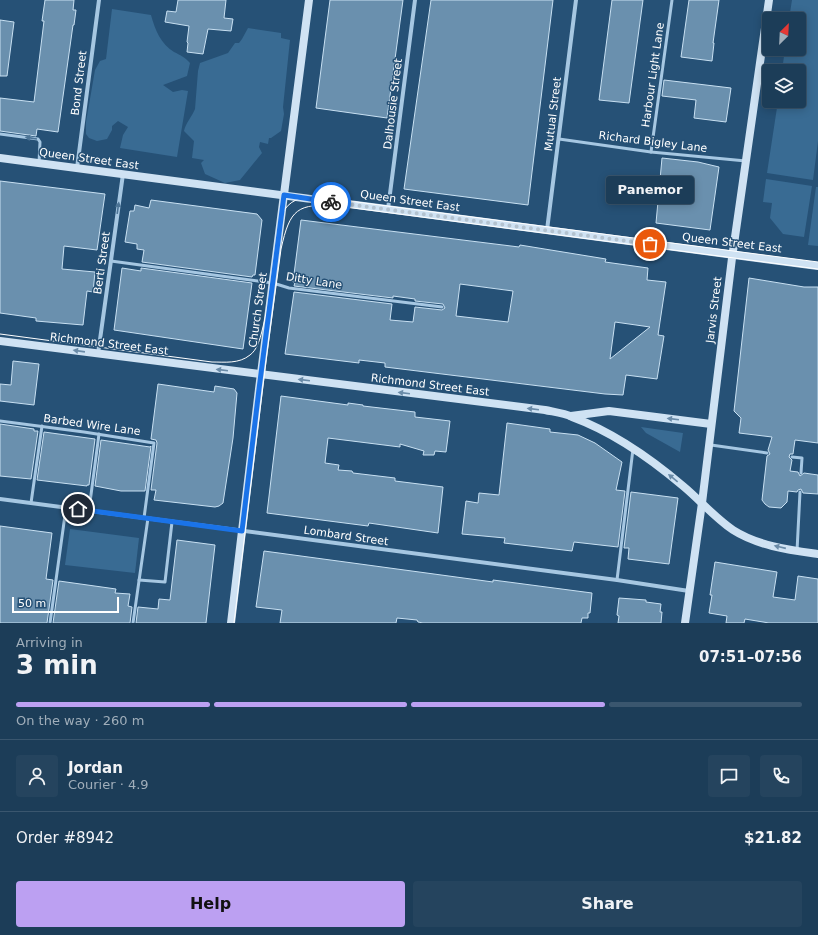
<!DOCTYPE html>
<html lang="en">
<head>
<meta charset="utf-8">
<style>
  body { margin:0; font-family:"DejaVu Sans",sans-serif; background:#25445e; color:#f1f3f6; height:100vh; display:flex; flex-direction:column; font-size:15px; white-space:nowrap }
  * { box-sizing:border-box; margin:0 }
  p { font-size:13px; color:#a0aeba }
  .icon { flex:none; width:22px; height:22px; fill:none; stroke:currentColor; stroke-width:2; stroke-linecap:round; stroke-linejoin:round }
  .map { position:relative; height:623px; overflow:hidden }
  .details { display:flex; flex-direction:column; background:#1c3d58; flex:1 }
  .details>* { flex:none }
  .needle { width:26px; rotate:24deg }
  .tools { position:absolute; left:762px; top:12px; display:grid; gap:8px }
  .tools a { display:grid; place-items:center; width:44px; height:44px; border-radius:4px; background:#1c3d58; box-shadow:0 2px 10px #0003,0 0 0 1px #3a566e; font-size:20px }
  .scale { position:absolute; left:12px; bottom:10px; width:107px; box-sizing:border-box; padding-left:4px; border:2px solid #fff; border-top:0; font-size:11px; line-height:14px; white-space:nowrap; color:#fff; -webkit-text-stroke:3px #265176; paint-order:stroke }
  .pin { position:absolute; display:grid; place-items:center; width:34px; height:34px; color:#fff; margin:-17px; border:2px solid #fff; border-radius:50%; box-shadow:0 1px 4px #0007 }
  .courier { position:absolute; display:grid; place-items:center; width:40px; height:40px; margin:-20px; border:3px solid #1a73e8; border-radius:50%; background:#fff; color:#222; box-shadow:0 1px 5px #0007 }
  .bubble { position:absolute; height:28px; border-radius:4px; background:#1c3d58; box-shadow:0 2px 10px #0003,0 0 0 1px #3a566e; font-size:13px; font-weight:600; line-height:28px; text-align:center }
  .head em { font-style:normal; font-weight:600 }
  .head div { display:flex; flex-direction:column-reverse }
  .head { display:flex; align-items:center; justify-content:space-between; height:68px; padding:0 16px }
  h1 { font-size:26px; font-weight:600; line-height:30px }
  .bar { display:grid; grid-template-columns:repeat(4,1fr); gap:6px 4px; align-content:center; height:48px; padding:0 16px }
  .bar i { height:5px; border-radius:3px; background:#3a566e }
  .bar .on { background:#bca0f2 }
  .bar p { grid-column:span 4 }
  .line { display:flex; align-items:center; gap:10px; padding:0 16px; border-top:1px solid #3a566e }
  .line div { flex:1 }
  .round { display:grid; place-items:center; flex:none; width:42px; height:42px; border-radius:4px; background:#25445e }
  .primary-button { display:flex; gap:8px; margin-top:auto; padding:8px 16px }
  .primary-button a { flex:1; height:46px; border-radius:4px; background:#bca0f2; color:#111; font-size:16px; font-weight:600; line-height:46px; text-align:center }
  .primary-button a+a { background:#25445e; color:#f1f3f6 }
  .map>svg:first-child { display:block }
</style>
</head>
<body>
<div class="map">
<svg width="818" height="623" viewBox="0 0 818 623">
  <rect width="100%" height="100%" fill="#265176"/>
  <g fill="#396b93">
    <path d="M792 0H818V141L813 180 767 173 778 101H799V71H782L785 49H799V19H789Z"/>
    <path d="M112 9 151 15C155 30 161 44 174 52 180 55 185 57 190 63L187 76 163 85 173 92 182 90 188 91 177 157 120 148 123 135 128 127 118 121 112 126V130L107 139 97 141 89 138 86 134V122L95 70 100 61 106 59Z"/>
    <path d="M248 28 281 33V38L290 40 283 107 284 114 281 131 271 138H269L268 144 260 142 259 147 262 153 240 180 225 183 205 174 201 163 204 160 192 158 194 141 184 131C186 122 192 117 195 109L198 71 200 63 228 53 235 43H239L242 39Z"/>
    <path d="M766 179 812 186 804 237 783 234 770 218 772 203 763 202Z"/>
    <path d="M816 187H818V246L808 245Z"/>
    <path d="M641 427 683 433 680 452 646 433Z"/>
    <path d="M70 529 139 538 135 573 65 565Z"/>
  </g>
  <g fill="#6a90ae" stroke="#c8e0f2" fill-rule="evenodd">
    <path d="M45 0H74L73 10H76L74 25H73L58 132 37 129 36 136 0 131V98L34 102 44 21H42Z"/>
    <path d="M178 0H226L224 18 233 19 231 31 208 29 203 54 187 52 188 43 187 42 189 26 165 22 167 11 176 12Z"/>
    <path d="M330 0H403L387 118 316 108Z"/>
    <path d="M431 0H553L528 205 404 189Z"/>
    <path d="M612 0H643L629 103 599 100Z"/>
    <path d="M689 0H719L713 43H714L712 61 681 57Z"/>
    <path d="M0 20 14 22 7 76H0Z"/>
    <path d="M664 80 731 88 726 122 694 118 696 100 662 96Z"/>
    <path d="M662 158 698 162 719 167 710 230 656 223Z"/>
    <path d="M0 181 105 194 97 250 64 246 62 269 95 272 93 292 87 291 83 325 36 321V318L0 313Z"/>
    <path d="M151 200 257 214 262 220 255 275H253L252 277 142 262 144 250 137 249V244L125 242 130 211H134L135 205 149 208Z"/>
    <path d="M301 220 519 247 520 245 606 259 605 262 648 268 647 280 666 282 658 335 664 336 657 379 626 375 623 395 605 394 385 367V363L359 360V363L285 354 294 292 392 304 390 320 413 322 415 307 442 310 445 308 443 304 415 301V299L393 296V298L294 286 295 282H293ZM460 284 513 291 508 322 456 316ZM615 322 650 327 610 359Z"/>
    <path d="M122 268 141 271V268L252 283 243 349 114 330Z"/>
    <path d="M749 278 804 287H818V443L795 440 793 454H790L789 457 792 460 790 471 798 472 800 476 804 473 818 475V494L803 493 801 489 798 490 797 492 788 491 787 502 781 508 769 507 765 504 762 500 767 456 770 454 768 450 772 437 739 433 741 418 734 411Z"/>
    <path d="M13 361 39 364 34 405 0 401V384L11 385Z"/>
    <path d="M158 384 214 392 215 386 234 389 237 393 233 438 223 503 219 506 215 507 154 500 156 490H151L157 443 156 440 151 439Z"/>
    <path d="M281 396 348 405V403L363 405V406L415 412V417L450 421 446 452 435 451 434 455H423L424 451 400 444V447L328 438 325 463 339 465 338 470 352 471 353 473 395 478V481L443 487 438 533 369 523 368 526 267 513Z"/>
    <path d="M507 423 550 429V432L578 435 595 443 622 462 616 490 625 491 618 547 574 542 572 551 504 543 505 538 462 534 466 501 478 503 479 493 499 495Z"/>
    <path d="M0 424 34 429V431H38L31 479 0 476Z"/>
    <path d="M44 432 95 439 89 485H87V486L37 480Z"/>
    <path d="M101 440 150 447 151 446 145 491H121L95 486Z"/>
    <path d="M631 492 678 498 669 564 628 559 629 548H624Z"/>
    <path d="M0 526 52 533 46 579 53 580 47 623H0Z"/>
    <path d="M177 540 215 545 206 623H136L138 607 158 609 159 599 170 600Z"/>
    <path d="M264 551 493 582V580L592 593 590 613H588V618H582L581 623H423L418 622 417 620 397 618 396 623H280L282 610 256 607Z"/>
    <path d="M715 562 777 572 773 597 795 600 798 576 818 579V623H769L745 619 744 623H726L727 616 709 613 712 595H710Z"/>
    <path d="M59 581 116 589 115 593 130 594 128 606 132 607 130 623H53Z"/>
    <path d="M619 598 646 600V602L661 604 660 612H662L661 623H618L619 616 617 615Z"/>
  </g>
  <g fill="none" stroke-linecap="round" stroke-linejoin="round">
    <g stroke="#a6c7e2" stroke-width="3">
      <path d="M0 134 38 139 40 142 39 163"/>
      <path d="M559 139 651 152 746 161"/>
      <path d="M651 152 672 0"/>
      <path d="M111 261 273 283 289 288 442 307"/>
      <path d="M0 421 84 432 154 443 144 518"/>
      <path d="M711 445 767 453"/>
      <path d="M792 457 802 458 801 473"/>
      <path d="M31 503 42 426"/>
      <path d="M89 510 99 434"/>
      <path d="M797 551 800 492"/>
      <path d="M139 580 165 582 172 522"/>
      <path d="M617 580 633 449"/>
      <path d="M50 623 66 508"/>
      <path d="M133 623 148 518"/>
    </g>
    <g stroke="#a6c7e2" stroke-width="4">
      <path d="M77 168 99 0"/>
      <path d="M388 209 415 0"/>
      <path d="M547 230 576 0"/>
      <path d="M98 354 123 174"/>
      <path d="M0 499 617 580 689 591"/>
    </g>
    <g stroke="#cfe2f3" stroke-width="8">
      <path d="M0 158 818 266"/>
      <path d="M0 341 545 410C554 412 564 413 572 417 613 432 650 458 683 486 700 500 715 518 733 530 758 546 790 550 818 554"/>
      <path d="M571 416 609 411 711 424"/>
      <path d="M231 623 259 389 309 0"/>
      <path d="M685 623 702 503 732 258 769 0"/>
    </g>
    <g stroke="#fff" stroke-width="1">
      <path d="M0 334 212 362C225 362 239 364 250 355 257 350 260 339 262 331 269 305 271 277 275 250 277 236 277 221 285 209 293 198 306 196 318 197L818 262"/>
      <path d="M234 623 267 353 281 249C290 209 297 203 338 206L818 269"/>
    </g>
  </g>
  <defs><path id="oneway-solid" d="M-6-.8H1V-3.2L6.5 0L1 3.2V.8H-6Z"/></defs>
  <g fill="#4c7496">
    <use href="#oneway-solid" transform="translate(31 138) rotate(-171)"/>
    <use href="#oneway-solid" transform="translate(118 208) rotate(-82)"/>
  </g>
  <g fill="#6a8ba8">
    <use href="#oneway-solid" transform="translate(79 351) rotate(-172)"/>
    <use href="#oneway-solid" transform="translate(222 370) rotate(-173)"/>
    <use href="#oneway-solid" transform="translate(304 380) rotate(-173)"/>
    <use href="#oneway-solid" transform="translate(404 393) rotate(-173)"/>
    <use href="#oneway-solid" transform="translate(533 409) rotate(-173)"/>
    <use href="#oneway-solid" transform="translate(673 419) rotate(-173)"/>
    <use href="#oneway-solid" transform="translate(673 478) rotate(-141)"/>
    <use href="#oneway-solid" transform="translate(780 547) rotate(-167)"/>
  </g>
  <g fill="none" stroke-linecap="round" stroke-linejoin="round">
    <path stroke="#b3c2cf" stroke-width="4" stroke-dasharray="0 7.2" d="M331 202 650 244"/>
    <path stroke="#1a73e8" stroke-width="5" d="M78 509 242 531 259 389 284 195 331 202"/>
  </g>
  <g text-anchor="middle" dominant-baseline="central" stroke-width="3" stroke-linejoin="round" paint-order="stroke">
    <g font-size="11" fill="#fff" stroke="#265176">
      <text transform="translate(653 75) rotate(-82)">Harbour Light Lane</text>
      <text transform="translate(79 83) rotate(-83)">Bond Street</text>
      <text transform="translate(393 104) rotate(-83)">Dalhousie Street</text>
      <text transform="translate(553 114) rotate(-83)">Mutual Street</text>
      <text transform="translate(653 142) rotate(7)">Richard Bigley Lane</text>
      <text transform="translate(89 159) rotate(8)">Queen Street East</text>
      <text transform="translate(410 201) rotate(8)">Queen Street East</text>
      <text transform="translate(732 243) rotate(7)">Queen Street East</text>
      <text transform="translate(102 263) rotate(-82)">Berti Street</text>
      <text transform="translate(314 281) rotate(9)">Ditty Lane</text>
      <text transform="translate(258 310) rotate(-82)">Church Street</text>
      <text transform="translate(714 310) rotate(-83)">Jarvis Street</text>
      <text transform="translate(109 344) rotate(7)">Richmond Street East</text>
      <text transform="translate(430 385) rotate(7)">Richmond Street East</text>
      <text transform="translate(92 425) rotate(8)">Barbed Wire Lane</text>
      <text transform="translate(346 536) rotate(8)">Lombard Street</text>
    </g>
  </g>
</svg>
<div class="tools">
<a><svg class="needle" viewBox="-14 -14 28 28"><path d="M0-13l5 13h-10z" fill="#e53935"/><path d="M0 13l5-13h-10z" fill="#a0aeba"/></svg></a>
<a><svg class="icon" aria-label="layers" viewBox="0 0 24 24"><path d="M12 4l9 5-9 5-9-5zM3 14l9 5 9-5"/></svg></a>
</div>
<div class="scale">50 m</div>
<div class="pin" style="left:650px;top:244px;background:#ea580c"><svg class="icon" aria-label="bag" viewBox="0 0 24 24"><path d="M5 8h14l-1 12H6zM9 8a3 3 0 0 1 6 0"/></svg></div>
<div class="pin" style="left:78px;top:509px;background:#1f2937"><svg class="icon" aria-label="home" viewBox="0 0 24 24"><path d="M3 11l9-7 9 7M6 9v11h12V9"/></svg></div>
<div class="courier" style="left:331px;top:202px"><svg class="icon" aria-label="bike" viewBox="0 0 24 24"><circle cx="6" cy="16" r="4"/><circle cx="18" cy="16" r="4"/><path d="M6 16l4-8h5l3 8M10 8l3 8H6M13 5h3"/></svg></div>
<div class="bubble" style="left:606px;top:176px;width:88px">Panemor</div>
</div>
<section class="details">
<div class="head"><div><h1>3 min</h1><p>Arriving in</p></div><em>07:51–07:56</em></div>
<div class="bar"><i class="on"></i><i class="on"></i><i class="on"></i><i></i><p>On the way · 260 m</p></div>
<div class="line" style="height:72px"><a class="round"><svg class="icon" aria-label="person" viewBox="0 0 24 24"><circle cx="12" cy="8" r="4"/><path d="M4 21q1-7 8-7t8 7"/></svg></a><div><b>Jordan</b><p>Courier · 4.9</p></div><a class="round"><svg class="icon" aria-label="chat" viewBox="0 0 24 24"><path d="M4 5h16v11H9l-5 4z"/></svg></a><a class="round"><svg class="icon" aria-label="phone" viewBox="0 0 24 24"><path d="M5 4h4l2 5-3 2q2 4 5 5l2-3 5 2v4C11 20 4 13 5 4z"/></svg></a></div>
<div class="line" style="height:52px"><div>Order #8942</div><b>$21.82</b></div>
<div class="primary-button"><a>Help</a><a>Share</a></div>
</section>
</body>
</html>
